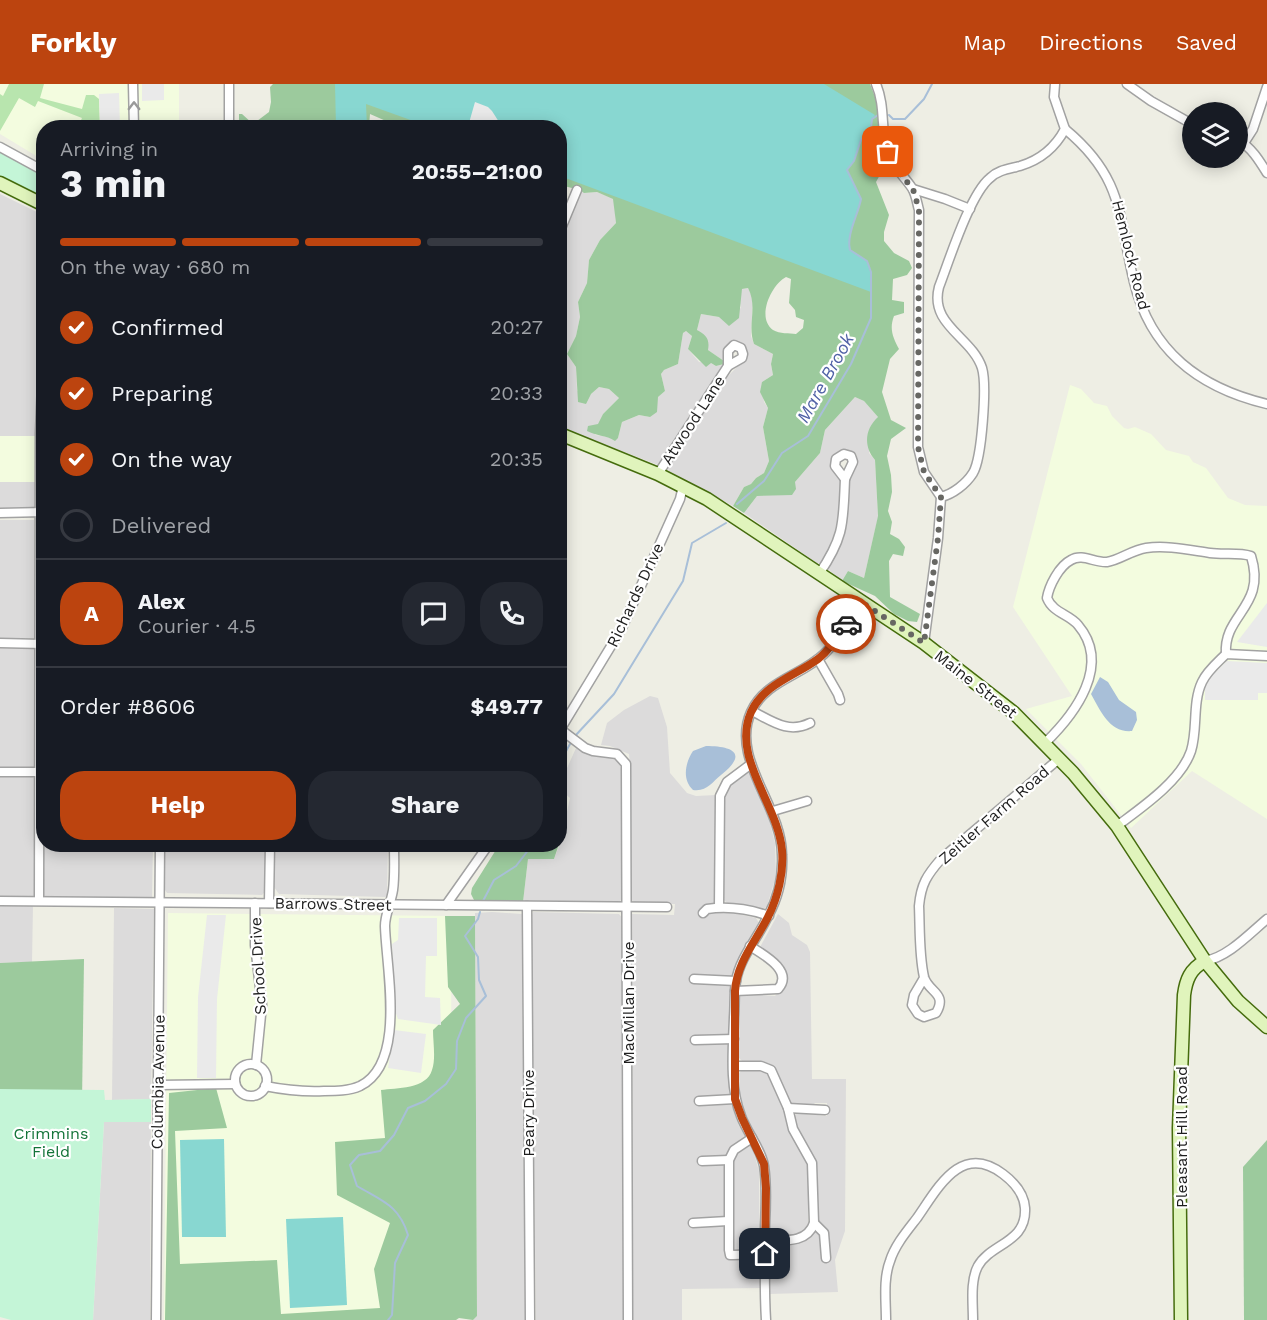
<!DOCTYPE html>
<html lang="en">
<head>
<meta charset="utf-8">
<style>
  body { margin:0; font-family:"Work Sans",sans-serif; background:#242831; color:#f1f3f6; height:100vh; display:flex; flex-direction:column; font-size:22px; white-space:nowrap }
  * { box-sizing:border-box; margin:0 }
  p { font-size:20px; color:#9ea1a6 }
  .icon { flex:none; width:33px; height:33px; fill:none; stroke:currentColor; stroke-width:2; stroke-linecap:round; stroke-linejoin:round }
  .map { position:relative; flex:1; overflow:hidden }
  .side { position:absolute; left:36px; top:36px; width:531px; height:732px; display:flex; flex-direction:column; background:#171b24; border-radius:24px; box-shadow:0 3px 15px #0003 }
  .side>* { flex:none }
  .buttons { position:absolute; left:1182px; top:18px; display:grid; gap:12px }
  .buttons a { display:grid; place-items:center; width:66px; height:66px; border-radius:50%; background:#171b24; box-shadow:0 3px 15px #0003; font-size:30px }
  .pin { position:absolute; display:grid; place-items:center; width:51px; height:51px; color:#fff; margin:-26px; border-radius:12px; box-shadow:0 3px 9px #0006 }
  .courier { position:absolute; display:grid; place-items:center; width:60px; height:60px; margin:-30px; border:4px solid #bc440f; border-radius:50%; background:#fff; color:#222; box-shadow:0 2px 8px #0007 }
  .summary em { font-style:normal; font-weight:700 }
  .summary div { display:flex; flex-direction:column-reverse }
  .summary { display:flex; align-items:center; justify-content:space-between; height:102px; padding:0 24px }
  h1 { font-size:39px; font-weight:700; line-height:45px }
  .bar { display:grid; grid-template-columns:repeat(4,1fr); gap:9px 6px; align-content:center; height:72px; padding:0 24px }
  .bar i { height:8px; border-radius:4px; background:#363941 }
  .bar .current { background:#bc440f }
  .bar p { grid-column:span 4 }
  .line { display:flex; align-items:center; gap:15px; padding:0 24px; border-top:2px solid #363941 }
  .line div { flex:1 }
  .round { display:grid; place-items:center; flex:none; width:63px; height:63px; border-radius:24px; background:#242831 }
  ol { padding:0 24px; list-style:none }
  li { display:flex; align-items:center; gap:18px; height:66px }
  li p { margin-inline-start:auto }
  li .icon { padding:6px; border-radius:50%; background:#bc440f; color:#fff; stroke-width:4 }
  li:last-child { color:#9ea1a6 }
  li i { width:33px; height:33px; border:3px solid #363941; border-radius:50% }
  .button { display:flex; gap:12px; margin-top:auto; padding:12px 24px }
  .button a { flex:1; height:69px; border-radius:24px; background:#bc440f; color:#fff; font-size:24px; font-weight:700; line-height:69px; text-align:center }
  .button a+a { background:#242831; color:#f1f3f6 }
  header { display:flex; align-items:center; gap:36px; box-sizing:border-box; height:84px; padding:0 30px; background:#bc440f; color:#fff }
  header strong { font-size:28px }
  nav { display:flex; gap:33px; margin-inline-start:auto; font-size:21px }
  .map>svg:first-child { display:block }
</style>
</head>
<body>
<header>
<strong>Forkly</strong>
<nav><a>Map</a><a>Directions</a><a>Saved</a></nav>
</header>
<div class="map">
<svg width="1267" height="1236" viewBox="0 0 1267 1236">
  <rect width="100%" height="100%" fill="#eeeee4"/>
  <g fill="#dcdbdb">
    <path d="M581 106 585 109 597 108 614 115 616 139 600 156 589 176 587 199 578 218 580 233 576 252 567 270 576 283 577 307 591 310 599 303 609 305 619 314 603 330 595 351 618 354 622 338 639 331 650 333 658 313 665 307 661 290 664 286 678 280 683 249 686 247 692 252 688 265 699 278 711 279 716 282 724 280 658 381 560 343V155Z"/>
    <path d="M0 110 43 131 44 227 40 245 37 352V425H0Z"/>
    <path d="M748 204 753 214 751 252 754 260 773 270 771 280 773 291 762 298 764 318 768 324 763 343 769 377 764 389 756 394 751 400 744 403 733 422 669 387 668 384 670 378 726 294 743 277 742 260 739 258H731L726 263 724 277 708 266 697 246 701 230 719 233 741 224 739 215 742 205Z"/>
    <path d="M855 313 864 317 878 333 869 369 875 376 878 433 864 494 848 487 842 497 828 485 836 471 845 449 849 393 855 385 857 375V371L854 368H838L832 375 831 384 840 397 839 439 836 452 821 479H817L744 429 757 412 771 410 795 398 820 369 825 346Z"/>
    <path d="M0 436H34L36 554H0Z"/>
    <path d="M0 563H36L35 683H0Z"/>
    <path d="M650 612 658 614 667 643 670 689 687 709 696 712 716 711 715 819 713 827 737 828 743 831 756 834 759 839 738 875 730 906 729 1006 732 1023 739 1042 753 1066 759 1087 760 1204 682 1205V1236H633L632 830 674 831 675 820H639L631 816 630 682 629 670 610 662 601 661 607 639 624 626Z"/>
    <path d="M576 664 591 671 614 674 620 680 622 690V815L618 819 523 818 528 775H554L560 760 570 714 560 705V700Z"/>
    <path d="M746 688H749L751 691 769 735 775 759 776 792 767 822 763 826 727 819 722 814 724 708 730 699Z"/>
    <path d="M0 692H31L36 695 35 812 33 813H0Z"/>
    <path d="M44 761H153L152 813H43Z"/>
    <path d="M165 761H268L266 804 264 809 262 811 167 809 165 806Z"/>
    <path d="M274 761H388L387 812 385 813 279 810 274 803Z"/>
    <path d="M0 821H33L32 878 0 879Z"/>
    <path d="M114 824 154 825 151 1015 112 1016Z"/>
    <path d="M492 828 522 830 525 1236H473L477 1232 475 829Z"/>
    <path d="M533 828 619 830 623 835 625 1236H536L531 834Z"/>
    <path d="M778 830 789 839 792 851 807 861 810 868 812 995H846L845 1147 835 1176 838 1208 769 1210V1162L773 1159H795L804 1157 811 1152 813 1145 815 1095 796 1045 794 1033 797 1029 827 1032V1019H815L812 1022 791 1021 775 986 755 979 742 977 738 973V913L747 910 775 912 785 901V892L759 865Z"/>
    <path d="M761 985 769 989 808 1080V1144L805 1149 793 1154 772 1152 769 1149V1099L740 1016 739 989 742 986Z"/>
    <path d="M104 1038H151L150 1236H93Z"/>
  </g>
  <g fill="#f3fcdf">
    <path d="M0 0H179V43L44 44 43 76 0 50Z"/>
    <path d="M1070 301 1081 305 1094 319 1107 322 1112 332 1124 344 1128 345 1135 343 1151 350 1166 366 1189 372 1193 378 1206 384 1228 414 1245 421 1267 422V735L1192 687 1131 744 1081 680 1026 625 1072 612 1013 523Z"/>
    <path d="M0 352H37L36 398H0Z"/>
    <path d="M168 829 451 832 452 1236H164Z"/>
  </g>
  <path fill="#b8e5ae" d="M9 0H44L40 14 82 25 86 11H94L99 15 100 43H78L82 34 38 17 35 23 19 14 0 47V10L3 12Z"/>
  <g fill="#9cca9d" fill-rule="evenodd">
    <path d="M273 0H870L879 23 880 63 886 80 876 98 889 131 884 148V157L894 169 909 177 912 184 907 191 893 195 892 216 904 218V229L894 232C889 245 893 254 899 265L890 275 882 308 891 336 906 344 891 355 887 372 891 391 892 408 888 427 892 438 890 450 899 455 905 463 903 472 893 470 889 477 890 513 920 530 917 538 908 537 894 530 875 512 842 497 848 487 864 494 878 432 875 376C863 362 865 345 878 333L864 317 855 313 825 346 820 369 795 398 796 405 792 411 757 412 744 429 733 422 744 403 751 400 756 394 764 389 769 377 763 343 768 324 760 308 762 298 773 291 771 280 773 270 754 260C747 241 758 223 748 204L742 205 739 234 729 242 719 233 701 230 697 246C706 251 710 255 708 266L724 277V280L716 282 711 279 706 283 688 265 692 252 686 247 683 249 678 280 664 286 661 290 665 307 658 313 657 328 650 333 639 331 622 338 618 354 615 357C606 351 596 352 587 347L588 342 598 340 603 330 619 314 609 305 599 303 591 310 586 320 578 318 576 283 567 270 576 252 580 233 578 218 587 199 589 176 600 156 616 139 613 115 597 108 584 109 580 106 560 101V44L393 43 386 37 370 30 369 43H239V30H242L253 40 269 28 271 18 270 3ZM786 193 791 195 789 219 795 226 796 233 804 236 803 244 796 250C789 249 780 250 773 246 756 234 771 201 786 193Z"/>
    <path d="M559 760 554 775H528L523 818 474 816 471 810 472 804 499 761Z"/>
    <path d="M445 832H475L477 1232 473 1236 459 1234 456 1236H165L169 1009 216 1004 227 1044 175 1047 180 1180 277 1176 281 1230 380 1224 374 1185 390 1139 337 1111 335 1058 385 1054 381 1006C396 1004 427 1005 432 986 436 975 433 958 433 946L460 920 448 903Z"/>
    <path d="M84 875 82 1018 0 1014V879Z"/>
    <path d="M1267 1056V1236H1244L1243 1083Z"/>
  </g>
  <g fill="#c4f5d7">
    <path d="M0 67 43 91V116L0 94Z"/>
    <path d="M0 1005 104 1006 105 1016 151 1015V1038H104L93 1236H11L0 1233Z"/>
  </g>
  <g fill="#88d7d1">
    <path d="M335 0H824L875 31 872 35 869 49 861 56 854 77 847 86 861 115C858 131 846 151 851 166 878 182 867 183 871 208L560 92V44L430 43 366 20 367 43H336Z"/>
    <path d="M224 1055 226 1153H182L180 1056Z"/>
    <path d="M343 1133 347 1221 290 1224 286 1135Z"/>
  </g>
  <g fill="#eaeaea">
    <path d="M142 0H164V16L142 17Z"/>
    <path d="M119 9 120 43H100L99 10Z"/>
    <path d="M475 18 488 23 492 27 499 38 500 43H475V41L469 39Z"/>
    <path d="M1267 519V563L1237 558Z"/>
    <path d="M1227 577 1267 579V609H1258V616H1205V598Z"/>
    <path d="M207 831H226L217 915 216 994H197L198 913Z"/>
    <path d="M399 834H437V872H426L425 913 440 914 441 941 398 935 394 924 392 860 398 856Z"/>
    <path d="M394 946 426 950 421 989 388 984Z"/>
  </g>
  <g fill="#a8bfd8">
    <path d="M1100 593 1108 598 1119 616 1136 628 1137 636 1132 647C1110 649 1101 628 1091 610Z"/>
    <path d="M706 662C732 662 749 669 721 691 712 698 707 708 693 706 682 696 685 679 693 667Z"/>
  </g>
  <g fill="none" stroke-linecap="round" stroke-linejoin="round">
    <g stroke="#a8bfd8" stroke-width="2">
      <path d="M889 31 893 35H905L924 15 932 0"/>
      <path d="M737 420 764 397 782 369 808 352 851 280 871 234V188L867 177 850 166C846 151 858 131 861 115L847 86 854 77 861 56 871 44 872 35 878 31"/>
      <path d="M575 652 614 610 683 497 692 459 726 439"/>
      <path d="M560 678 570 660"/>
      <path d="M483 817 494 796 516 782 533 760"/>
      <path d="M388 1236 392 1231 395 1179 408 1151C399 1121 382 1117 357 1102L350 1081 359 1071 380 1067 394 1051 408 1024 425 1017 446 1000 456 985 457 957 466 934 486 912 479 896 478 873 465 852 478 835 480 828"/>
    </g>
    <defs>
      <g id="street">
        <path d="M133 0 134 44"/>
        <path d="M229 0V44"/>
        <path d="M876 0C886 23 880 47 888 69 894 84 904 92 912 104 916 110 917 119 919 126L918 363 924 388 941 413 938 454 924 559"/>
        <path d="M1127 0 1151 17 1192 40"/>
        <path d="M1065 45C1124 94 1118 131 1134 198 1151 268 1200 304 1267 320"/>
        <path d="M1238 56C1251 63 1259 76 1267 89"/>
        <path d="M1244 59 1253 45 1267 3"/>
        <path d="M0 63 44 87"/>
        <path d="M913 105 945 115 970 125"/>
        <path d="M560 147 577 106"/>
        <path d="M734 261 741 264 743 270 742 274 728 282V267Z"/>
        <path d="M844 370 851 372 853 378 845 395 835 382 836 375Z"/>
        <path d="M658 390 728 282"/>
        <path d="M941 413C953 410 966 400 973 389 982 374 987 301 982 284 972 253 929 241 939 203 949 177 970 110 990 94 998 86 1009 85 1020 82 1040 76 1055 64 1065 45L1054 13 1055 0"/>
        <path d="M0 429 44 428"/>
        <path d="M819 490C845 452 843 438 845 395"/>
        <path d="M0 559 43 560"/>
        <path d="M818 575 838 610 840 616"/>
        <path d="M752 627C772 637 788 650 810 639"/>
        <path d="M560 645 585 664 593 667 617 670 626 680 628 1236"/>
        <path d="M560 646 622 544 680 415 683 402"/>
        <path d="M1045 659C1075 630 1112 581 1078 541 1069 530 1053 529 1047 514 1049 502 1059 482 1071 476 1082 469 1095 479 1107 478 1120 476 1132 466 1146 464 1167 461 1189 466 1210 469 1224 471 1238 468 1251 472 1267 523 1223 530 1226 570"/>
        <path d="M0 688H43"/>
        <path d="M773 727 807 717"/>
        <path d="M1117 742C1141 724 1181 697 1191 667 1198 645 1192 619 1202 598 1207 587 1217 579 1226 570L1267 572"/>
        <path d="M39 816 40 349 44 251"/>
        <path d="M0 817 667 823"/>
        <path d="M255 819V861L262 921 256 981"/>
        <path d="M269 819 270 760"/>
        <path d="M446 821 489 760"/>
        <path d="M527 822 530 1236"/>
        <path d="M719 823 720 712 727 698 751 680"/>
        <path d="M703 829 707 825C728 822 749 825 769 832"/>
        <path d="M1205 877C1228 873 1249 850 1267 835"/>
        <path d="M924 894 914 911 912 921 918 930 924 933 936 929C948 909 928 908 924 893 919 871 920 845 919 822 921 800 927 791 941 775L1060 674"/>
        <path d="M694 895 736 897"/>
        <path d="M735 907 778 905C794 887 764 871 750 862"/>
        <path d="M695 956 734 955"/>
        <circle cx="251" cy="996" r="16"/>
        <path d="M734 982H761L771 986 788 1024 793 1045 812 1079 814 1139C807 1160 784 1156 765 1156"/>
        <path d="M158 1001 235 1000"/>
        <path d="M265 1002C285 1006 304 1008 324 1007 336 1007 349 1007 360 1002 407 979 386 884 385 842 385 830 391 819 393 806 395 791 394 776 394 760"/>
        <path d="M699 1017 735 1015"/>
        <path d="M788 1024 825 1026"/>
        <path d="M752 1054 734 1066 729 1076V1166L730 1171H733L765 1170"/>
        <path d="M702 1077 729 1076"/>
        <path d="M693 1139 728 1137"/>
        <path d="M814 1139 824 1149 826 1174"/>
        <path d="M156 1236 160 760"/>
        <path d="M766 1236C764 1204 765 1172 765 1141 766 1121 767 1101 764 1082 761 1064 747 1049 741 1032 729 1002 733 965 734 933 735 921 734 909 736 897 740 873 758 854 768 832 778 814 783 792 782 771 782 722 730 675 751 628 765 597 801 592 824 570 839 556 850 535 861 518"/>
        <path d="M886 1236C886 1217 883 1195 890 1177 895 1161 907 1147 917 1134 938 1104 961 1058 1003 1090 1015 1099 1024 1110 1025 1124 1027 1159 991 1159 978 1182 970 1197 973 1219 973 1236"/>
      </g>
      <g id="secondary">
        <path d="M0 99 44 121"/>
        <path d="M560 350 658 390 707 415 924 559 1014 629 1073 689 1117 742 1205 877 1238 917 1267 943"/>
        <path d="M1181 1236 1179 1044 1184 911C1186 896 1190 885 1205 877"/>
      </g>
    </defs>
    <use href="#street" stroke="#a2a2a2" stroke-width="11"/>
    <use href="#secondary" stroke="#456c0d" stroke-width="15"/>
    <use href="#street" stroke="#fff" stroke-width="8"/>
    <use href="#secondary" stroke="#e0f4bc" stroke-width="12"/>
  </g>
  <defs><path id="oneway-chevron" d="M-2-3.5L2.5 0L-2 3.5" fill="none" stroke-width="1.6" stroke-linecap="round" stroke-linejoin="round" transform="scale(1.5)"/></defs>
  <use stroke="#9a9a9a" href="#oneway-chevron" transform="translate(134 22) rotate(-90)"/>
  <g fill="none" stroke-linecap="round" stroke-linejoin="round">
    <path stroke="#676763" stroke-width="6" stroke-dasharray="0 10.8" d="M846 540 861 518 924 559 938 454 941 413 924 388 918 363 919 126 913 105 895 84 888 68"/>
    <path stroke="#bc440f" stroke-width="8" d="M765 1170 766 1104 764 1080 742 1034 735 1015V907C737 878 756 857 768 833 778 813 784 788 782 766 778 720 731 674 751 628 764 600 795 592 818 575 830 566 838 552 846 540"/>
  </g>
  <g text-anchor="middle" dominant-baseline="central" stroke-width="4.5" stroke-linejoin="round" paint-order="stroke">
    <g font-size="16" fill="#1e1e1e" stroke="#fff">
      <text transform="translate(1131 171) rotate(76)">Hemlock Road</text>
      <text transform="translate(693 336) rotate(-57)">Atwood Lane</text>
      <text transform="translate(635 511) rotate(-65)">Richards Drive</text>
      <text transform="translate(976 600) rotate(38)">Maine Street</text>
      <text transform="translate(994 731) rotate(-41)">Zeitler Farm Road</text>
      <text transform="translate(333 820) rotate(1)">Barrows Street</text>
      <text transform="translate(258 882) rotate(-93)">School Drive</text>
      <text transform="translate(628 919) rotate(-90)">MacMillan Drive</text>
      <text transform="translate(158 998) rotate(-89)">Columbia Avenue</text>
      <text transform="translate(528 1029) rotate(-90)">Peary Drive</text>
      <text transform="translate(1181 1053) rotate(-90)">Pleasant Hill Road</text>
    </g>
    <g font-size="16" fill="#147439" stroke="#fff">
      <text x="51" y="1049">Crimmins<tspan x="51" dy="18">Field</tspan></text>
    </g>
    <g font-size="18" font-style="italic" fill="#5162a6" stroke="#fff">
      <text transform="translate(825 294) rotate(-61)">Mare Brook</text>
    </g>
  </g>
</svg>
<div class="buttons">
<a><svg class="icon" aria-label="layers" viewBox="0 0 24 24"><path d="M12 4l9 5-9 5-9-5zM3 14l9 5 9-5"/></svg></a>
</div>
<div class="pin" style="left:888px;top:68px;background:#ea580c"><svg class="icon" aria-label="bag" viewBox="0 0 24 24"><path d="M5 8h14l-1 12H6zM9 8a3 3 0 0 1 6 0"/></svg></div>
<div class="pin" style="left:765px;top:1170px;background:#1f2937"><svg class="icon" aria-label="home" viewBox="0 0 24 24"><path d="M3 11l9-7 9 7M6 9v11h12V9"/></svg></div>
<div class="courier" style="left:846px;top:540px"><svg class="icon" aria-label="car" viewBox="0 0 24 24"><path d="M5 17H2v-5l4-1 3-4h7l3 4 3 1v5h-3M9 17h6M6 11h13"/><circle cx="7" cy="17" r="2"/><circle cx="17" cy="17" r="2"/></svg></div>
<section class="side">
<div class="summary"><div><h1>3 min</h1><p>Arriving in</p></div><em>20:55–21:00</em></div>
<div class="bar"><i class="current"></i><i class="current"></i><i class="current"></i><i></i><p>On the way · 680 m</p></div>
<ol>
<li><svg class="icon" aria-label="check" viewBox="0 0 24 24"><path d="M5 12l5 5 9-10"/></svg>Confirmed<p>20:27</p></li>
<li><svg class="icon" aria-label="check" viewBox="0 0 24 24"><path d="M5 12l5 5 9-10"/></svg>Preparing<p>20:33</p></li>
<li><svg class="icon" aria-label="check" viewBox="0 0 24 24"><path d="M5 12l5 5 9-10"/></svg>On the way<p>20:35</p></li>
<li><i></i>Delivered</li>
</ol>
<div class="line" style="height:108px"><b class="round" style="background:#bc440f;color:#fff">A</b><div><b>Alex</b><p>Courier · 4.5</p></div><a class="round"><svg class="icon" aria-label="chat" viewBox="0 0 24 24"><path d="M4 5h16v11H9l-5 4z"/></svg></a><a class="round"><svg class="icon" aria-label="phone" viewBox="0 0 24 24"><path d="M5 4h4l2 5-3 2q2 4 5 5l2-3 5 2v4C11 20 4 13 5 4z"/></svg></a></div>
<div class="line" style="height:78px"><div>Order #8606</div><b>$49.77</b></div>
<div class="button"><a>Help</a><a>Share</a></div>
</section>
</div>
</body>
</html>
